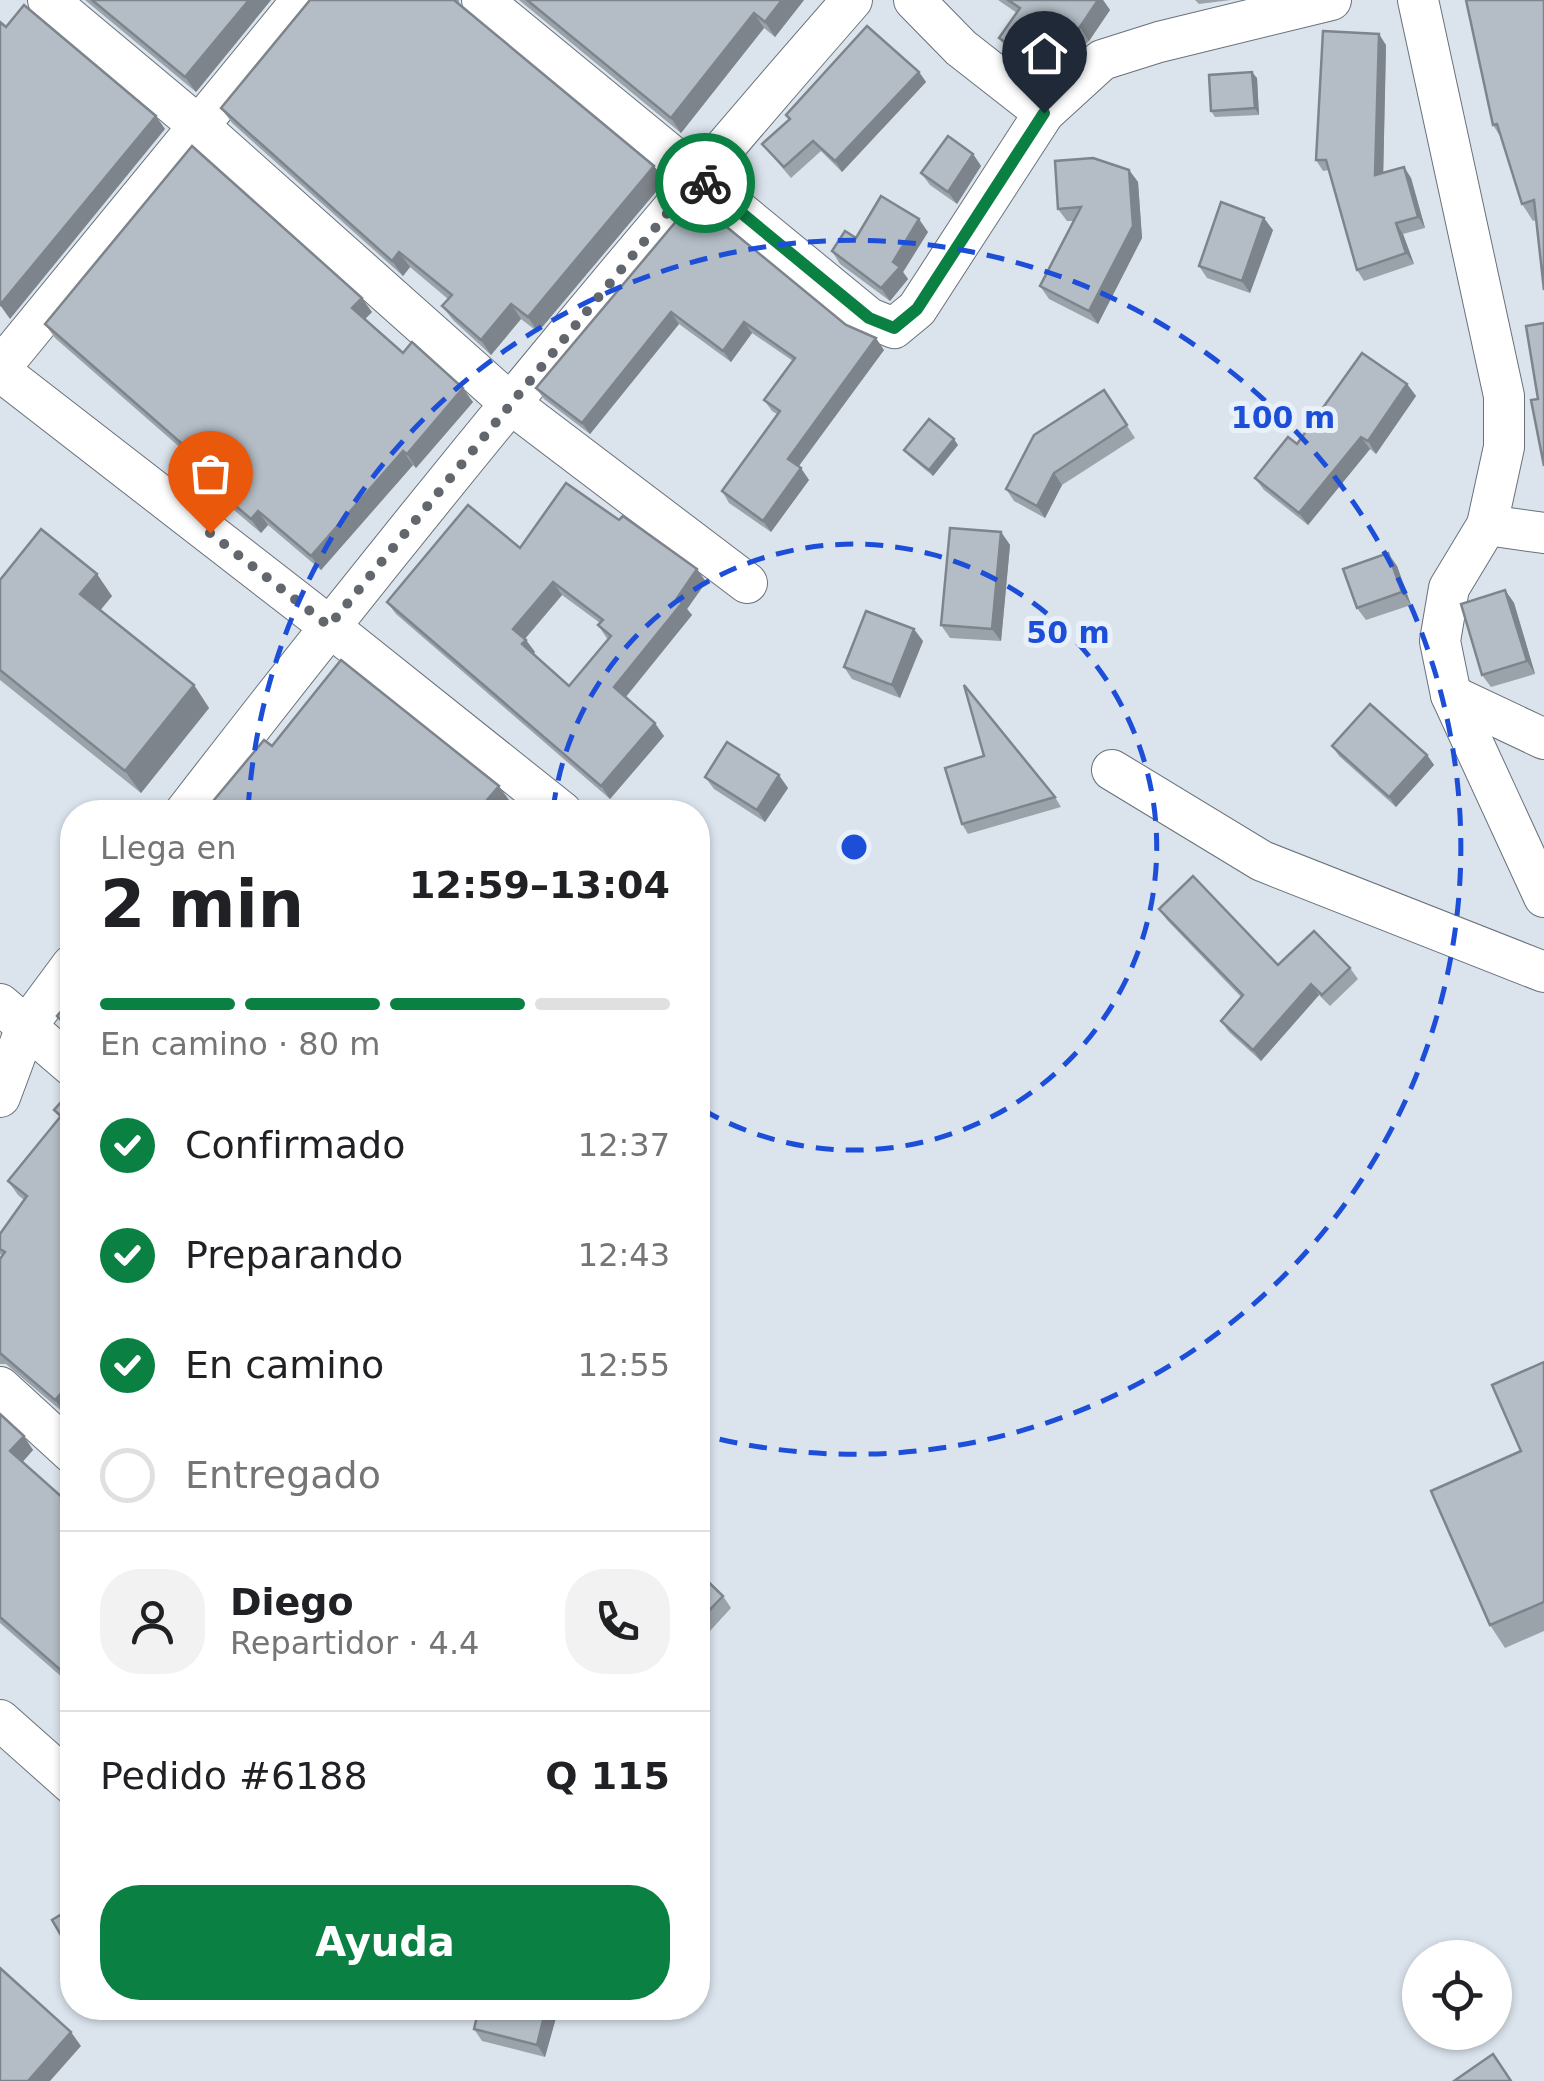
<!DOCTYPE html>
<html lang="es">
<head>
<meta charset="utf-8">
<style>
  body { margin:0; font-family:"DejaVu Sans",sans-serif; background:#f2f2f2; color:#202124; height:100vh; display:flex; flex-direction:column; font-size:38px; white-space:nowrap }
  * { box-sizing:border-box; margin:0 }
  p { font-size:32px; color:#757577 }
  .icon { flex:none; width:55px; height:55px; fill:none; stroke:currentColor; stroke-width:2; stroke-linecap:round; stroke-linejoin:round }
  .map { position:relative; flex:1; overflow:hidden }
  .details { position:absolute; left:60px; top:800px; width:650px; height:1220px; display:flex; flex-direction:column; background:#fff; border-radius:40px; box-shadow:0 2px 8px #0004 }
  .details>* { flex:none }
  .fabs { position:absolute; left:1402px; top:1940px; display:grid; gap:20px }
  .fabs a { display:grid; place-items:center; width:110px; height:110px; border-radius:50%; background:#fff; box-shadow:0 2px 8px #0004; font-size:50px }
  .pin { position:absolute; display:grid; place-items:center; width:85px; height:85px; color:#fff; margin:-102px -42px; border-radius:50% 50% 50% 0; rotate:-45deg; box-shadow:0 0 10px #0007 }
  .pin .icon { rotate:45deg }
  .courier { position:absolute; display:grid; place-items:center; width:100px; height:100px; margin:-50px; border:8px solid #0b8043; border-radius:50%; background:#fff; color:#222; box-shadow:0 2px 12px #0007 }
  .summary em { font-style:normal; font-weight:700 }
  .summary div { display:flex; flex-direction:column-reverse }
  .summary { display:flex; align-items:center; justify-content:space-between; height:170px; padding:0 40px }
  h1 { font-size:65px; font-weight:700; line-height:75px }
  .bar { display:grid; grid-template-columns:repeat(4,1fr); gap:15px 10px; align-content:center; height:120px; padding:0 40px }
  .bar i { height:12px; border-radius:8px; background:#e0e0e0 }
  .bar .selected { background:#0b8043 }
  .bar p { grid-column:span 4 }
  .line { display:flex; align-items:center; gap:25px; padding:0 40px; border-top:2px solid #e0e0e0 }
  .line div { flex:1 }
  .round { display:grid; place-items:center; flex:none; width:105px; height:105px; border-radius:40px; background:#f2f2f2 }
  ol { padding:0 40px; list-style:none }
  li { display:flex; align-items:center; gap:30px; height:110px }
  li p { margin-inline-start:auto }
  li .icon { padding:10px; border-radius:50%; background:#0b8043; color:#fff; stroke-width:4 }
  li:last-child { color:#757577 }
  li i { width:55px; height:55px; border:5px solid #e0e0e0; border-radius:50% }
  .primary-button { display:flex; gap:20px; margin-top:auto; padding:20px 40px }
  .primary-button a { flex:1; height:115px; border-radius:40px; background:#0b8043; color:#fff; font-size:40px; font-weight:700; line-height:115px; text-align:center }
  .map>svg:first-child { display:block }
</style>
</head>
<body>
<div class="map">
<svg width="1544" height="2081" viewBox="0 0 1544 2081">
  <rect width="100%" height="100%" fill="#dbe4ed"/>
  <g fill="none" stroke-linecap="round" stroke-linejoin="round">
    <defs>
      <g id="minor">
        <path d="M48 0 200 127 511 404 747 583"/>
        <path d="M482 0 869 318 894 328 917 309 1044 113 1102 60 1159 42 1331 0"/>
        <path d="M914 0 961 48 1044 113"/>
        <path d="M1418 0 1504 396V447L1487 525 1449 588 1440 641 1451 695 1544 897"/>
        <path d="M0 368 302 0"/>
        <path d="M0 371 329 626 562 812"/>
        <path d="M1487 525 1544 533"/>
        <path d="M1451 695 1544 739"/>
        <path d="M1112 770 1262 861 1544 972"/>
        <path d="M185 812C399 535 621 264 852 0"/>
        <path d="M0 1004 72 1066"/>
        <path d="M0 1097 26 1027 72 965"/>
        <path d="M0 1387 72 1453"/>
        <path d="M0 1720 72 1784"/>
      </g>
    </defs>
    <use href="#minor" stroke="#69717a" stroke-width="42"/>
    <use href="#minor" stroke="#fff" stroke-width="40"/>
  </g>
  <g fill="#9ba3aa" fill-rule="evenodd">
    <path d="M85 0H271L196 92Z"/>
    <path d="M310 0H459V6L665 181 538 332 521 319 491 355 453 320 442 306 448 299 410 267 403 276 232 123 221 108Z"/>
    <path d="M519 0H804L775 37 764 28 681 133Z"/>
    <path d="M998 0H1103L1110 10 1089 41 1047 78 1009 52 999 38 1017 13Z"/>
    <path d="M1195 0H1231L1199 4Z"/>
    <path d="M1544 0 1536 220 1533 221 1522 204 1500 136 1493 125Z"/>
    <path d="M1386 45 1383 173 1404 167 1411 178 1425 228 1403 234 1414 264 1364 281 1357 270 1329 170 1323 171 1316 160Z"/>
    <path d="M919 72 926 82 842 172 821 151 791 178 762 144 789 119 786 115Z"/>
    <path d="M1257 78 1259 115 1215 117 1211 111Z"/>
    <path d="M973 154 981 166 957 204 930 185 921 173Z"/>
    <path d="M1129 170 1138 182 1142 238 1098 324 1049 299 1040 286 1074 221H1067L1058 209Z"/>
    <path d="M694 200 846 325 884 350 798 466 809 480 771 532 729 503 722 491 777 414 772 411 764 400 793 361 752 333 731 362 679 324 590 434 544 399 536 388Z"/>
    <path d="M1273 230 1250 293 1207 278 1199 266Z"/>
    <path d="M928 232 903 272 908 279 890 301 840 264 832 251 856 238Z"/>
    <path d="M372 312 365 319 403 353 473 402 416 468 413 465 321 570 268 525 261 533 221 499 211 485 216 479 55 338 45 324Z"/>
    <path d="M1407 384 1416 396 1376 454 1370 449 1308 525 1264 490 1255 478Z"/>
    <path d="M1104 390 1135 438 1062 485 1045 518 1014 501 1006 489Z"/>
    <path d="M958 445 933 476 909 456 904 450Z"/>
    <path d="M619 520 697 569 706 582 687 609 692 615 626 697 664 736 610 799 396 614 387 602 520 548ZM562 595 600 623 598 625 608 640 569 686 533 654 535 652 525 639Z"/>
    <path d="M1001 532 1010 545 1001 641 950 638 941 625Z"/>
    <path d="M1397 566 1411 605 1366 620 1357 608Z"/>
    <path d="M0 580 112 596 100 611 194 685 209 708 141 793 0 680Z"/>
    <path d="M1505 590 1514 603 1535 674 1491 687 1482 675Z"/>
    <path d="M923 641 900 698 852 679 844 667Z"/>
    <path d="M1332 746 1427 755 1434 765 1396 807 1339 756Z"/>
    <path d="M984 756 1055 797 1061 807 968 834 962 824Z"/>
    <path d="M705 777 788 788 765 822 714 789Z"/>
    <path d="M1159 909 1278 965 1350 968 1358 979 1330 1006 1319 995 1261 1061 1229 1032 1221 1021 1241 997 1167 920Z"/>
    <path d="M72 1090V1406L65 1414 6 1364H0V1259L2 1256 0 1254V1234L24 1200 18 1195 8 1181 60 1118 54 1110Z"/>
    <path d="M1544 1362V1631L1505 1648 1490 1625 1521 1451Z"/>
    <path d="M0 1414 33 1450 22 1462 64 1499 72 1489V1686L0 1623Z"/>
    <path d="M698 1572 723 1596 731 1608 698 1644Z"/>
    <path d="M557 2014 545 2057 482 2041 474 2029Z"/>
  </g>
  <g fill="#7e848b">
    <path d="M249 0H271L196 92 185 77Z"/>
    <path d="M782 0H804L775 37 765 22Z"/>
    <path d="M1098 0H1103L1110 10 1089 41 1080 27Z"/>
    <path d="M754 13 764 28 681 133 671 118Z"/>
    <path d="M1379 34 1386 45 1383 185 1375 175Z"/>
    <path d="M919 72 926 82 842 172 835 161Z"/>
    <path d="M1252 72 1257 78 1259 115 1255 108Z"/>
    <path d="M156 116 165 129 10 319 0 305Z"/>
    <path d="M973 154 981 166 957 204 948 192Z"/>
    <path d="M654 166 665 181 538 332 528 317Z"/>
    <path d="M1404 167 1411 178 1425 228 1418 217Z"/>
    <path d="M1129 170 1138 182 1142 238 1098 324 1089 311Z"/>
    <path d="M1264 218 1273 230 1250 293 1242 281Z"/>
    <path d="M919 219 928 232 903 272 908 279 890 301 881 288 893 262Z"/>
    <path d="M1396 223 1403 234 1414 264 1406 253Z"/>
    <path d="M399 252 410 267 403 276 392 261Z"/>
    <path d="M362 298 372 312 362 322 352 308Z"/>
    <path d="M511 304 521 319 491 355 481 340Z"/>
    <path d="M671 312 679 324 590 434 582 423Z"/>
    <path d="M744 322 752 333 731 362 723 351Z"/>
    <path d="M876 338 884 350 796 470 788 459Z"/>
    <path d="M1407 384 1416 396 1376 454 1368 441Z"/>
    <path d="M463 388 473 402 416 468 407 454Z"/>
    <path d="M1361 437 1370 449 1308 525 1299 513Z"/>
    <path d="M954 439 958 445 933 476 929 470Z"/>
    <path d="M403 451 413 465 321 570 311 556Z"/>
    <path d="M801 468 809 480 771 532 763 521Z"/>
    <path d="M1054 473 1062 485 1045 518 1037 506Z"/>
    <path d="M258 511 268 525 261 533 251 519Z"/>
    <path d="M1001 532 1010 545 1001 641 992 629Z"/>
    <path d="M1388 553 1397 566 1411 605 1402 592Z"/>
    <path d="M697 569 706 582 687 609 692 615 623 700 614 687Z"/>
    <path d="M97 574 112 596 95 616 80 594Z"/>
    <path d="M553 582 562 595 522 642 513 629Z"/>
    <path d="M1505 590 1514 603 1535 674 1527 661Z"/>
    <path d="M914 629 923 641 900 698 892 685Z"/>
    <path d="M526 640 535 652 531 657 522 644Z"/>
    <path d="M194 685 209 708 141 793 125 771Z"/>
    <path d="M655 723 664 736 610 799 601 786Z"/>
    <path d="M1427 755 1434 765 1396 807 1389 797Z"/>
    <path d="M779 775 788 788 765 822 757 810Z"/>
    <path d="M499 786 509 800 498 812H485L481 807Z"/>
    <path d="M1311 984 1319 995 1261 1061 1253 1050Z"/>
    <path d="M66 1388 72 1397V1406L65 1414 55 1400Z"/>
    <path d="M24 1436 33 1450 20 1465 10 1451Z"/>
    <path d="M72 1663V1685L64 1673Z"/>
    <path d="M546 2008H552L557 2014 545 2057 537 2045Z"/>
    <path d="M71 2032 81 2046 50 2081H28Z"/>
  </g>
  <g fill="#b4bdc6" stroke="#7e848b" stroke-width="2.5" fill-rule="evenodd">
    <path d="M92 0H249L185 77Z"/>
    <path d="M310 0H454L654 166 528 317 511 304 481 340 442 306 452 295 399 252 392 261 221 108Z"/>
    <path d="M527 0H782L765 22 754 13 671 118Z"/>
    <path d="M1008 0H1098L1080 27 1038 64 999 38 1020 8Z"/>
    <path d="M1466 0H1544V290L1534 200 1522 204 1497 124 1493 125Z"/>
    <path d="M24 5 156 116 0 305V22L6 27Z"/>
    <path d="M867 26 919 72 835 161 813 141 784 167 762 144 790 119 786 115Z"/>
    <path d="M1323 31 1379 34 1375 175 1404 167 1418 217 1396 223 1406 253 1357 270 1326 160H1316Z"/>
    <path d="M1252 72 1255 108 1211 111 1209 75Z"/>
    <path d="M948 136 973 154 948 192 921 173Z"/>
    <path d="M192 146 362 298 352 308 403 353 412 342 463 388 407 454 403 451 311 556 258 511 251 519 211 485 219 476 45 324Z"/>
    <path d="M1093 158 1129 170 1133 226 1089 311 1040 286 1081 207 1058 209 1055 161Z"/>
    <path d="M881 196 919 219 893 262 900 267 881 288 832 251 845 231 856 238Z"/>
    <path d="M694 200 846 325 876 338 788 459 801 468 763 521 722 491 780 411 764 400 795 358 744 322 723 351 671 312 582 423 536 388Z"/>
    <path d="M1221 202 1264 218 1242 281 1199 266Z"/>
    <path d="M1544 323V466L1531 400 1538 399 1526 326Z"/>
    <path d="M1362 353 1407 384 1368 441 1361 437 1299 513 1255 478 1288 437 1297 444Z"/>
    <path d="M1104 390 1127 425 1054 473 1037 506 1006 489 1034 435Z"/>
    <path d="M929 419 954 439 929 470 904 450Z"/>
    <path d="M566 483 619 520 623 516 697 569 677 598 682 603 614 687 655 723 601 786 387 602 468 505 520 548ZM553 582 603 620 598 625 611 636 569 686 522 644 526 640 513 629Z"/>
    <path d="M950 528 1001 532 992 629 941 625Z"/>
    <path d="M41 529 97 574 80 594 194 685 125 771 0 670V580Z"/>
    <path d="M1388 553 1402 592 1357 608 1343 569Z"/>
    <path d="M1505 590 1527 661 1482 675 1461 604Z"/>
    <path d="M866 611 914 629 892 685 844 667Z"/>
    <path d="M341 660 499 786 481 807 488 812H204L264 740 272 746Z"/>
    <path d="M964 685 1055 797 962 824 945 768 984 756Z"/>
    <path d="M1370 704 1427 755 1389 797 1332 746Z"/>
    <path d="M727 742 779 775 757 810 705 777Z"/>
    <path d="M1193 876 1278 965 1314 931 1350 968 1322 995 1311 984 1253 1050 1221 1021 1243 995 1159 909Z"/>
    <path d="M72 999V1032L57 1016Z"/>
    <path d="M72 1090V1393L66 1388 55 1400 0 1353V1259L5 1252 0 1249V1234L27 1196 8 1181 61 1116 54 1110Z"/>
    <path d="M1544 1362V1602L1490 1625 1431 1491 1521 1451 1492 1385Z"/>
    <path d="M0 1414 24 1436 10 1451 64 1499 72 1489V1663L64 1673 0 1617Z"/>
    <path d="M698 1572 723 1596 698 1622Z"/>
    <path d="M72 1908V1954L52 1920Z"/>
    <path d="M0 1968 71 2032 28 2081H0Z"/>
    <path d="M479 2008H546L537 2045 474 2029Z"/>
    <path d="M1493 2054 1511 2081H1454Z"/>
  </g>
  <g fill="none" stroke-linecap="round" stroke-linejoin="round">
    <path stroke="#62676d" stroke-width="10" stroke-dasharray="0 18" d="M210 533 329 626 697 177 705 183"/>
    <path stroke="#0b8043" stroke-width="12" d="M705 183 869 318 894 328 917 309 1044 113"/>
  </g>
  <g fill="none" stroke="#1d4ed8" stroke-width="5" stroke-dasharray="18 12">
    <path d="M553 810A303 303 0 1 1 698 1107"/>
    <path d="M248 810A607 607 0 1 1 702 1435"/>
  </g>
  <circle cx="854" cy="847" r="15" fill="#1d4ed8" stroke="#e8f1fa" stroke-width="5"/>
  <g font-size="30" text-anchor="middle" font-weight="bold" fill="#1d4ed8" stroke="#e8f1fa" stroke-width="10" stroke-linejoin="round" paint-order="stroke">
    <text x="1283" y="428">100 m</text>
    <text x="1068" y="643">50 m</text>
  </g>
</svg>
<div class="fabs">
<a><svg class="icon" aria-label="locate" viewBox="0 0 24 24"><circle cx="12" cy="12" r="6"/><path d="M12 2v4M12 18v4M2 12h4M18 12h4"/></svg></a>
</div>
<div class="pin" style="left:210px;top:533px;background:#ea580c"><svg class="icon" aria-label="bag" viewBox="0 0 24 24"><path d="M5 8h14l-1 12H6zM9 8a3 3 0 0 1 6 0"/></svg></div>
<div class="pin" style="left:1044px;top:113px;background:#1f2937"><svg class="icon" aria-label="home" viewBox="0 0 24 24"><path d="M3 11l9-7 9 7M6 9v11h12V9"/></svg></div>
<div class="courier" style="left:705px;top:183px"><svg class="icon" aria-label="bike" viewBox="0 0 24 24"><circle cx="6" cy="16" r="4"/><circle cx="18" cy="16" r="4"/><path d="M6 16l4-8h5l3 8M10 8l3 8H6M13 5h3"/></svg></div>
<section class="details">
<div class="summary"><div><h1>2 min</h1><p>Llega en</p></div><em>12:59–13:04</em></div>
<div class="bar"><i class="selected"></i><i class="selected"></i><i class="selected"></i><i></i><p>En camino · 80 m</p></div>
<ol>
<li><svg class="icon" aria-label="check" viewBox="0 0 24 24"><path d="M5 12l5 5 9-10"/></svg>Confirmado<p>12:37</p></li>
<li><svg class="icon" aria-label="check" viewBox="0 0 24 24"><path d="M5 12l5 5 9-10"/></svg>Preparando<p>12:43</p></li>
<li><svg class="icon" aria-label="check" viewBox="0 0 24 24"><path d="M5 12l5 5 9-10"/></svg>En camino<p>12:55</p></li>
<li><i></i>Entregado</li>
</ol>
<div class="line" style="height:180px"><a class="round"><svg class="icon" aria-label="person" viewBox="0 0 24 24"><circle cx="12" cy="8" r="4"/><path d="M4 21q1-7 8-7t8 7"/></svg></a><div><b>Diego</b><p>Repartidor · 4.4</p></div><a class="round"><svg class="icon" aria-label="phone" viewBox="0 0 24 24"><path d="M5 4h4l2 5-3 2q2 4 5 5l2-3 5 2v4C11 20 4 13 5 4z"/></svg></a></div>
<div class="line" style="height:130px"><div>Pedido #6188</div><b>Q 115</b></div>
<div class="primary-button"><a>Ayuda</a></div>
</section>
</div>
</body>
</html>
